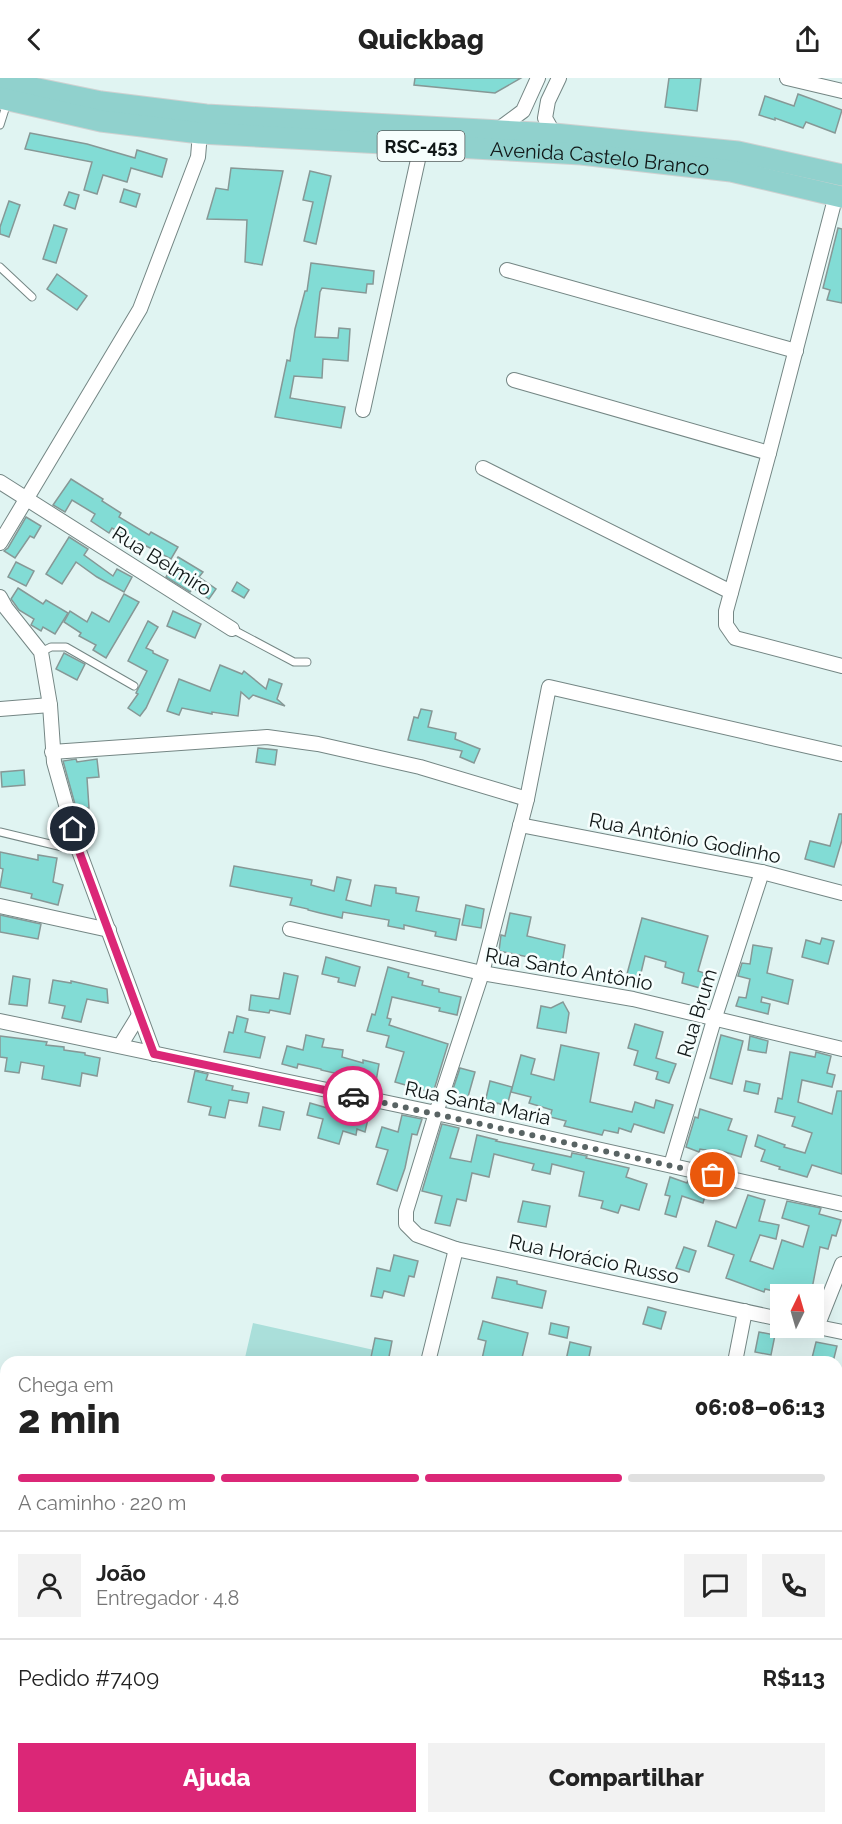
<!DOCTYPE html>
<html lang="pt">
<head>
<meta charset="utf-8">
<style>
  body { margin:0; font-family:Raleway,sans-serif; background:#f2f2f2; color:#222; height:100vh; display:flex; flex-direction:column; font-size:22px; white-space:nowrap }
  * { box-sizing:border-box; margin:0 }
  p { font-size:20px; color:#767676 }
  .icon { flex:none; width:33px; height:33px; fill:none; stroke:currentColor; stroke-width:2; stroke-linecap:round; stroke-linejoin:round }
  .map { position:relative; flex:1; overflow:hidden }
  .details { position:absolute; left:0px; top:1278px; width:843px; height:468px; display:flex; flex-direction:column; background:#fff; border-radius:18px 18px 0 0; box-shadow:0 6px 24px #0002 }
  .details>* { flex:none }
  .needle { width:39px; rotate:5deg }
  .tools { position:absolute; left:770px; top:1206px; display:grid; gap:12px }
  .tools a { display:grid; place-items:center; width:54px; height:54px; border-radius:0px; background:#fff; box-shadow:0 6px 24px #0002; font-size:30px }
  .pin { position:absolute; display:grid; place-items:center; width:51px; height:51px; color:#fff; margin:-26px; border:3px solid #fff; border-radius:50%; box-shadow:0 2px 6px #0007 }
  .courier { position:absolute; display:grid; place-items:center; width:60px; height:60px; margin:-30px; border:4px solid #db2777; border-radius:50%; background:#fff; color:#222; box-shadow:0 2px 8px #0007 }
  .head em { font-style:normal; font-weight:800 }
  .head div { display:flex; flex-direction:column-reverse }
  .head { display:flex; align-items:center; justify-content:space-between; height:102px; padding:0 18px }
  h1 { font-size:39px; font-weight:800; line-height:45px }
  .bar { display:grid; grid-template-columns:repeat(4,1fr); gap:9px 6px; align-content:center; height:72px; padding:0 18px }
  .bar i { height:8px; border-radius:4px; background:#e0e0e0 }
  .bar .current { background:#db2777 }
  .bar p { grid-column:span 4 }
  .line { display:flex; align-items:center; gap:15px; padding:0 18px; border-top:2px solid #e0e0e0 }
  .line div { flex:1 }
  .round { display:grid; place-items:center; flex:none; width:63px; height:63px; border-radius:0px; background:#f2f2f2 }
  .cta { display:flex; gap:12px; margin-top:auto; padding:12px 18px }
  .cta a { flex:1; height:69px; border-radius:0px; background:#db2777; color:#fff; font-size:24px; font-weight:800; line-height:69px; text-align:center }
  .cta a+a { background:#f2f2f2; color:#222 }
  header { display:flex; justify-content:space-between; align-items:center; height:78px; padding:0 18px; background:#fff; font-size:27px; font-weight:800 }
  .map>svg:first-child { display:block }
</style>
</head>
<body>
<header><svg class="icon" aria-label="back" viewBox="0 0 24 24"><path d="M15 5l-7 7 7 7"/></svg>Quickbag<svg class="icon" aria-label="share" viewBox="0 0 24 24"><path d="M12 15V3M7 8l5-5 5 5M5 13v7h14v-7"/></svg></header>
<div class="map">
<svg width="842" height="1746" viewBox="0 0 842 1746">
  <rect width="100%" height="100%" fill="#e0f4f2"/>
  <path fill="#aadfda" d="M253 1245 374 1272 371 1284H244Z"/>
  <g fill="#82dcd5" stroke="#869896" stroke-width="1.5">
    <path d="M415 0H521L495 15 414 7Z"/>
    <path d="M669 0H701L697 33 665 29Z"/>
    <path d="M798 16 842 32 835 55 806 44 803 50 775 40V42L759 37 765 18 794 28Z"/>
    <path d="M30 55 87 66 135 80 137 72 167 81 162 99 131 90 127 104 103 97 97 116 84 112 92 84 25 71Z"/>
    <path d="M231 90 283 93 262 187 245 184 247 142 207 141 216 110 228 112Z"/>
    <path d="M310 93 331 98 316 166 304 163 313 124 303 122Z"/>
    <path d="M124 111 140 116 136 129 120 124Z"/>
    <path d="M69 114 79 117 75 131 64 127Z"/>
    <path d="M9 123 20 127 9 159 0 156V149Z"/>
    <path d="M54 147 67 151 56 185 43 181Z"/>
    <path d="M838 150 842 151V225L827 222 830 212 823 210Z"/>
    <path d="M311 185 374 193 373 206H367L366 215 322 210 320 214 315 259 338 260 339 250 350 251 348 283 323 281 322 300 294 298 290 320 345 329 341 350 275 339 287 282 290 283 295 251 305 213H307Z"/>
    <path d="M57 196 87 218 77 232 47 211Z"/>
    <path d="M71 401 103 421 102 423 121 435 119 439 149 457 151 454 178 469 171 481 112 450 109 455 91 443 95 436 72 422 65 434 53 427Z"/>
    <path d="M26 439 41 448 34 460 30 458 15 480 4 473 8 470Z"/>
    <path d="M69 459 88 471 84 477 113 498 117 491 132 499 124 514 97 499 76 484 62 506 46 496Z"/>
    <path d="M178 479 203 494 199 499 216 511 209 521 193 510 190 514 166 499Z"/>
    <path d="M16 484 34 493 26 508 8 499Z"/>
    <path d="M237 504 249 512 244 520 232 513Z"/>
    <path d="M18 510 43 526 46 522 68 535 55 556 43 549 41 553 31 547 34 541 19 532 14 525 11 521Z"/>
    <path d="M124 516 139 524 106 580 93 572 96 567 79 558 81 555 64 544 70 533 87 544 92 534 109 544Z"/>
    <path d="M173 533 201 546 195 560 167 548Z"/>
    <path d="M148 543 158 549 146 570 153 573V575L168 582 146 630 140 638 128 630 138 616 136 615 147 593 128 583Z"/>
    <path d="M64 575 85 586 77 602 56 591Z"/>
    <path d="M220 587 242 596 244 593 266 611 269 601 282 606 277 621 285 628 253 617 249 621 241 614 238 638 212 634V636L182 630 179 637 167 633 179 601 210 613Z"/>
    <path d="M421 631 432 633 428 649 456 655 455 661 480 671 474 685 460 679 462 673 408 662 414 639 418 640Z"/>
    <path d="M258 670 277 672 275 687 256 684Z"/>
    <path d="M76 681 77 684 97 681 99 699 87 700 89 730H76L63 683Z"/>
    <path d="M24 692 25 707 2 709 1 694Z"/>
    <path d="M839 736H842V762L834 789 805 781 810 763 830 768Z"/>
    <path d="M0 774 38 782V777L57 780 53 804 63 807 58 827 31 820 32 816 0 809 3 791 0 790Z"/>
    <path d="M234 788 312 802 311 807 334 813 337 799 351 802 346 822 371 828 375 807 396 810V815L419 819 416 833 460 841 456 862 435 858 436 854 404 847V851L388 848 389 842 343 834 342 840 320 835 308 832V831L290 827 292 820 230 808Z"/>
    <path d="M466 827 484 831 481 850 462 847Z"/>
    <path d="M510 835 531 839 527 858 565 867 562 886 499 873 501 857 505 858Z"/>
    <path d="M0 837 41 846 38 861 0 854Z"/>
    <path d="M642 840 708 858 698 893 704 895 700 910 682 905 684 895 665 889 666 884 645 878 640 899 627 896Z"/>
    <path d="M822 860 834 863 828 886 802 879 806 862 820 866Z"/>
    <path d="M753 867 772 870 767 895 793 902 788 926 762 919 761 924 770 926 768 936 736 928 739 919 746 920 750 901 738 898 742 885 750 886Z"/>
    <path d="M326 879 360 889 355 908 338 904 339 900 322 896Z"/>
    <path d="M388 889 409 895 408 899 423 903 422 907 439 911V914L461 919 457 937 439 933 440 930 392 919 387 940 391 941 389 947 448 966 433 1015 395 1004 404 974 386 969 389 958 367 953 372 936 375 937Z"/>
    <path d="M284 895 298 898 290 936 270 932 269 935 249 932 251 917 279 921Z"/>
    <path d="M13 898 30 901 27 928 9 926Z"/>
    <path d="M53 902 71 905V903L107 911 108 925 87 921 81 944 62 940 65 928 49 925Z"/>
    <path d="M563 924 569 935 566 955 537 950 541 928 551 930Z"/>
    <path d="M237 938 248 941 245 954 265 959 260 980 224 974 229 954 233 955Z"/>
    <path d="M635 946 663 954 656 980 676 986 669 1005 656 1001 658 994 634 987 638 973 628 970Z"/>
    <path d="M306 957 324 961 322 969 343 972 342 979 363 985V982L379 986 375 1009 359 1005 360 1001 321 992V991L298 986 297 990 282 986 287 968 303 972Z"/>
    <path d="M721 957 743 963 732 1006 710 1000Z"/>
    <path d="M0 958 47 964 46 967 64 969V972L85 975V977L100 980 97 998 82 995 80 1008 42 1001 44 988 21 984 19 995 5 993 7 980 0 979Z"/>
    <path d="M750 958 768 963 766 975 748 972Z"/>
    <path d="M561 967 599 975 590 1024 632 1034 635 1024 654 1030 656 1022 673 1027 664 1055 634 1046 631 1054 619 1050 618 1055 604 1052 602 1057 564 1048 566 1043 550 1039 552 1032 529 1025 531 1019 511 1014 521 977 535 981 531 996 554 1002Z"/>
    <path d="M790 974 815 979 816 974 831 978 827 995 835 997 832 1009 802 1002 798 1024 832 1036 837 1013H842V1096L812 1087 807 1099 779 1091 780 1089 761 1083 765 1072 755 1068 758 1057 785 1067 784 1069 805 1075 812 1055 792 1048 795 1039 775 1034 778 1020 782 1021Z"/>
    <path d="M460 990 475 994 466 1026 450 1020Z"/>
    <path d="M195 993 208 996 206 1002 233 1008 232 1012 249 1015 247 1025 229 1022 225 1040 209 1037 211 1029 188 1024Z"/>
    <path d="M490 1003 512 1009 507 1028 497 1025 494 1036 483 1033Z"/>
    <path d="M746 1003 760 1006 758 1016 744 1013Z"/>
    <path d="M310 1025 348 1036 349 1032 358 1034 359 1029 370 1032 365 1054 357 1051 356 1057 343 1053 339 1066 318 1060 323 1041 307 1037Z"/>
    <path d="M263 1029 284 1034 280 1052 259 1048Z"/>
    <path d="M700 1031 732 1041 728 1052 747 1058 741 1079 718 1072 717 1074 700 1071 699 1074 686 1069 695 1039 698 1040Z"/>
    <path d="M402 1037 422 1041 417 1057 412 1056 405 1090 397 1113 377 1106 388 1072 376 1069 382 1049 398 1054Z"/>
    <path d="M442 1046 459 1050 450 1080 471 1084 477 1057 497 1062 496 1063 571 1079 572 1075 587 1078 586 1080 629 1090 626 1099 647 1106 639 1132 621 1127 618 1135 601 1130 603 1123 579 1118 584 1094 552 1086 550 1096 532 1092 534 1086 494 1076 489 1099 472 1095 466 1123 457 1121 450 1148 435 1145 442 1118 422 1113Z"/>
    <path d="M670 1099 687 1105 688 1102 708 1108 703 1125 682 1118 676 1139 665 1136 670 1118 665 1117Z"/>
    <path d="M748 1117 765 1122 759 1143 779 1147 776 1161 760 1157 750 1183 773 1191 782 1162 803 1169 809 1148 782 1140 787 1123 821 1130 819 1136 841 1142 836 1158 832 1157 828 1171 820 1169 811 1216H786L765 1211 764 1214 726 1200 734 1177 708 1168 716 1143 736 1150Z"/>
    <path d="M523 1123 550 1128 546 1149 518 1144Z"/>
    <path d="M684 1169 696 1173 689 1194 676 1190Z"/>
    <path d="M394 1177 418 1183 414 1199 409 1198 404 1218 384 1213 382 1220 371 1218 377 1190 390 1193Z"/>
    <path d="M497 1199 517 1203V1206L546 1213 542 1230 492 1220Z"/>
    <path d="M648 1229 666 1234 661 1251 643 1246Z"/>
    <path d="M483 1243 528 1255 521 1284H494L482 1281 486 1263 478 1261Z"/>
    <path d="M551 1245 569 1249 567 1260 549 1256Z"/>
    <path d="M759 1254 775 1257 771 1277 755 1274Z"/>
    <path d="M375 1260 392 1263 388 1284H370Z"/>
    <path d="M570 1264 591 1269 588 1284 566 1282Z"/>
    <path d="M816 1264 837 1268 833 1284H811Z"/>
  </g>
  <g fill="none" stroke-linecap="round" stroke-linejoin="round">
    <defs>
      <g id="service">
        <path d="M0 47 7 25"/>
        <path d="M0 189 32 219"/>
        <path d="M232 551 294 584H307"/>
        <path d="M41 574 51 569H66L134 608"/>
        <path d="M0 754 79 773"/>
      </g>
      <g id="minor">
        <path d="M787 0 842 13"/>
        <path d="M496 53 523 33 538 0"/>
        <path d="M554 56 545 40 548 23 559 0"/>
        <path d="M836 117 769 375 726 533V547L735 560 842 588"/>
        <path d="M507 192 796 273"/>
        <path d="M514 302 769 375"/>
        <path d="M363 332 421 68"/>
        <path d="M483 390 731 514"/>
        <path d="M0 404 232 551"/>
        <path d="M0 465 140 231 198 79 200 55"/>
        <path d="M0 519 6 530 41 574 50 627 54 684 79 773 154 976"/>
        <path d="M0 631 50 627"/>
        <path d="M52 674 267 659 318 666 420 689 527 721"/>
        <path d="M520 747 762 794 842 815"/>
        <path d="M0 828 109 852"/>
        <path d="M290 851 482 895 633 921 842 971"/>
        <path d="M0 943 436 1035 842 1126"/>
        <path d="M120 968 139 937"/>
        <path d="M671 1087 714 942 762 794"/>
        <path d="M780 1241 456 1171 417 1157 406 1146V1133L436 1035 482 895 527 721 549 609 842 676"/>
        <path d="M813 1248 842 1254"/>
        <path d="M817 1249 842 1186"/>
        <path d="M428 1284 456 1171"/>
        <path d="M735 1284 745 1233"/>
        <path d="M837 1403 842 1404"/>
        <path d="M837 1505 842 1482"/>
        <path d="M837 1602 842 1603"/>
      </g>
      <g id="primary">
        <path d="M0 2 28 9 101 24 206 37 554 56 738 74 842 97"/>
        <path id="s1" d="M0 20 101 43 200 55 581 76 731 93 842 119"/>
      </g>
    </defs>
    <use href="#service" stroke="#748684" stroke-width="9"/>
    <use href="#minor" stroke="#748684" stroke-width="16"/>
    <use href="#primary" stroke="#cfd1d1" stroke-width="23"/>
    <use href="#service" stroke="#fff" stroke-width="7"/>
    <use href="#minor" stroke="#fff" stroke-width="14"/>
    <use href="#primary" stroke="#90d1cd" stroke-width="21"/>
  </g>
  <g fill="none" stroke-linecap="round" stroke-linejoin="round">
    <path stroke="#596464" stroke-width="6" stroke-dasharray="0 10.8" d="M353 1018 713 1097"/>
    <path stroke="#db2777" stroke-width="8" d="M73 751 79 773 154 976 353 1018"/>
  </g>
  <g text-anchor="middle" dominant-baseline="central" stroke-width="5" stroke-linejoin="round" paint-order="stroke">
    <rect fill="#f6fefd" stroke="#555c5c" stroke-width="1.5" x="377.5" y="53" width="87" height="30" rx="4.5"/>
    <g font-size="18" font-weight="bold" fill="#101717">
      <text x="421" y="68">RSC-453</text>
    </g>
    <g font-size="20" fill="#101717" stroke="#f6fefd">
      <text stroke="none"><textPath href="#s1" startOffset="604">Avenida Castelo Branco</textPath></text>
      <text transform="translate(162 483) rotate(32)">Rua Belmiro</text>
      <text transform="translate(685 760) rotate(11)">Rua Antônio Godinho</text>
      <text transform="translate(569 891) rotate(10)">Rua Santo Antônio</text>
      <text transform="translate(697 935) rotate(-73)">Rua Brum</text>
      <text transform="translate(478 1025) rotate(12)">Rua Santa Maria</text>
      <text transform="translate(594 1181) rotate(12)">Rua Horácio Russo</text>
    </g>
  </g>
</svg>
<div class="tools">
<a><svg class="needle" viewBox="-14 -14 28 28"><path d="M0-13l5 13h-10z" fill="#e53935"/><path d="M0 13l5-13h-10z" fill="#767676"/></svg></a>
</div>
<div class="pin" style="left:713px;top:1097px;background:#ea580c"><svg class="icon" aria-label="bag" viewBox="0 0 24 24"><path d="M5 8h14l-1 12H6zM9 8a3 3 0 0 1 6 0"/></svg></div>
<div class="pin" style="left:73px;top:751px;background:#1f2937"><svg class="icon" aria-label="home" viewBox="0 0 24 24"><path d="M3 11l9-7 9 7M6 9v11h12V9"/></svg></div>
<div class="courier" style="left:353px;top:1018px"><svg class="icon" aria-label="car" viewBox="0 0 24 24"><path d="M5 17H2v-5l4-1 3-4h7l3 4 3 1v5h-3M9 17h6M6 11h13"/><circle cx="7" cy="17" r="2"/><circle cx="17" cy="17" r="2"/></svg></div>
<section class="details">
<div class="head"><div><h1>2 min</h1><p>Chega em</p></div><em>06:08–06:13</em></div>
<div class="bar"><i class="current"></i><i class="current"></i><i class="current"></i><i></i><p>A caminho · 220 m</p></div>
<div class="line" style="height:108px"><a class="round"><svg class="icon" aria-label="person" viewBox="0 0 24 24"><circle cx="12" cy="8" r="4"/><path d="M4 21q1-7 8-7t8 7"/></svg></a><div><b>João</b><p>Entregador · 4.8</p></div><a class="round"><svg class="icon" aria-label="chat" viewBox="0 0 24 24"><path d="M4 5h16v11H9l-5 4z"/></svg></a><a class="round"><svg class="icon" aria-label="phone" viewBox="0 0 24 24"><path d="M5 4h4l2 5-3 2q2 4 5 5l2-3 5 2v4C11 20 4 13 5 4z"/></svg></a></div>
<div class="line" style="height:78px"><div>Pedido #7409</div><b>R$113</b></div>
<div class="cta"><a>Ajuda</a><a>Compartilhar</a></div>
</section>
</div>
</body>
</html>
